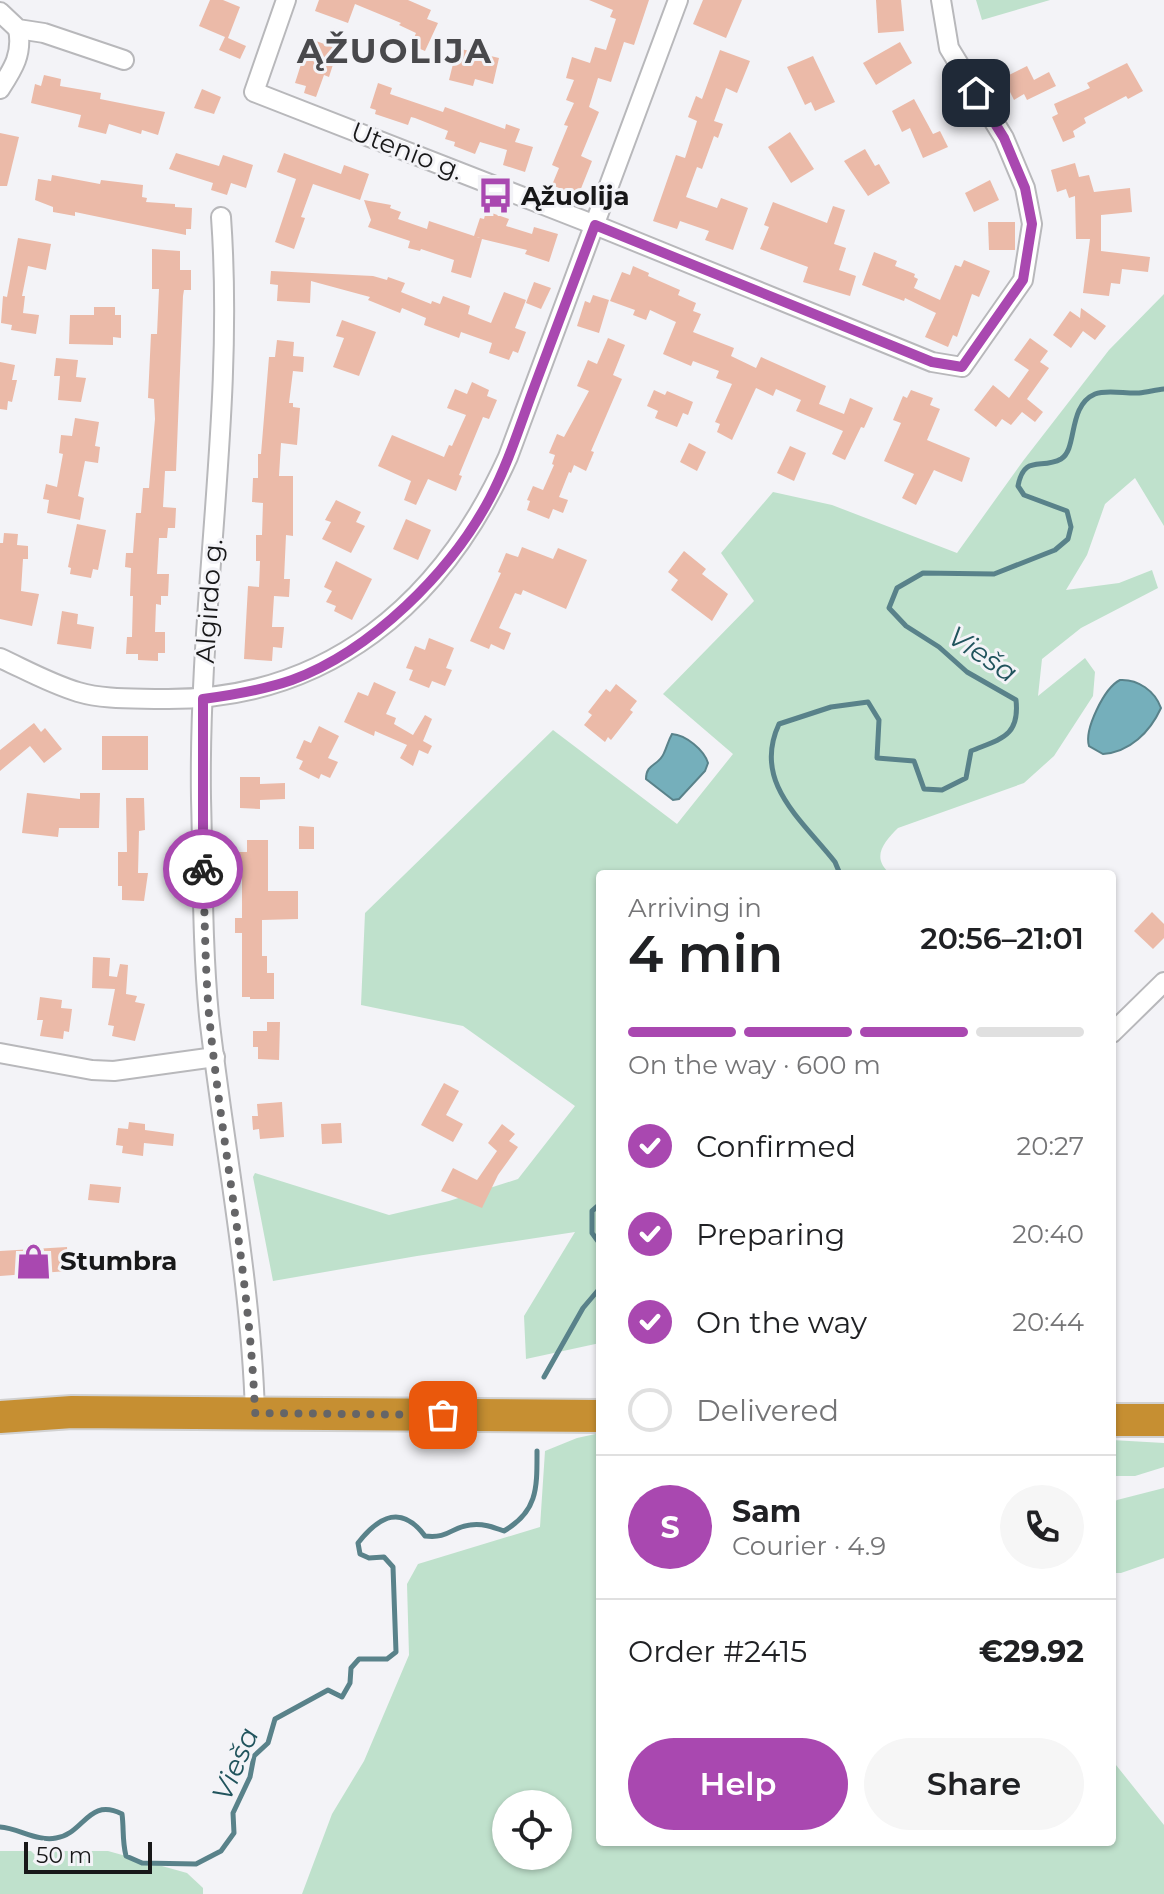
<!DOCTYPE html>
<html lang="en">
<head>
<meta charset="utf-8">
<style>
  body { margin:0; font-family:Montserrat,sans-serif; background:#f6f6f6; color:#202124; height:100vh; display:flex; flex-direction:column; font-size:30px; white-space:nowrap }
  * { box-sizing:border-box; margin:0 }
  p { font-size:26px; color:#757577 }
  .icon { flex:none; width:44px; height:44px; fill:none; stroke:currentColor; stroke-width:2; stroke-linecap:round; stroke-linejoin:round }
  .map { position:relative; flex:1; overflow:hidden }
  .details { position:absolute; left:596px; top:870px; width:520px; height:976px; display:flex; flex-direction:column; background:#fff; border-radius:8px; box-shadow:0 2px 6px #0004 }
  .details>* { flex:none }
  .fabs { position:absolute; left:492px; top:1790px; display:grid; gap:16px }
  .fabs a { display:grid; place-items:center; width:80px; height:80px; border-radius:50%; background:#fff; box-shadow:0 2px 6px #0004; font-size:40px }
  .scale { position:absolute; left:24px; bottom:20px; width:128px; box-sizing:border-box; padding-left:8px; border:4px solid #181819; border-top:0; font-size:22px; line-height:28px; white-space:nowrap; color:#181819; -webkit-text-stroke:6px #f3f3f7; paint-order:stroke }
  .pin { position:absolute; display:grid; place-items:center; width:68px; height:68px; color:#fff; margin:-34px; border-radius:16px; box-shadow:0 4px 12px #0006 }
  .courier { position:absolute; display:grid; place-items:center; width:80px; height:80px; margin:-40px; border:6px solid #a948b0; border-radius:50%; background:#fff; color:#222; box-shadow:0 2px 10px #0007 }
  .overview em { font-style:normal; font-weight:600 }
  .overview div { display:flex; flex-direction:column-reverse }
  .overview { display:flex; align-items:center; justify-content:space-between; height:136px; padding:0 32px }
  h1 { font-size:52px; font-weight:600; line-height:60px }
  .bar { display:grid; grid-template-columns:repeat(4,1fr); gap:12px 8px; align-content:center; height:96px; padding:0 32px }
  .bar i { height:10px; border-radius:6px; background:#e0e0e0 }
  .bar .selected { background:#a948b0 }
  .bar p { grid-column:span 4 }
  .line { display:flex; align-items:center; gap:20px; padding:0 32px; border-top:2px solid #e0e0e0 }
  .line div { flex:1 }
  .round { display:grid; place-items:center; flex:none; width:84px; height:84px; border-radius:42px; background:#f6f6f6 }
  ol { padding:0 32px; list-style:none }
  li { display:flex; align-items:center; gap:24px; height:88px }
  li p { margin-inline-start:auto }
  li .icon { padding:8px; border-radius:50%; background:#a948b0; color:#fff; stroke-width:4 }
  li:last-child { color:#757577 }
  li i { width:44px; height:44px; border:4px solid #e0e0e0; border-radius:50% }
  .button { display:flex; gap:16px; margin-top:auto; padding:16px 32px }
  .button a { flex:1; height:92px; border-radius:48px; background:#a948b0; color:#fff; font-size:32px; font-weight:600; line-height:92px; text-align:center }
  .button a+a { background:#f6f6f6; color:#202124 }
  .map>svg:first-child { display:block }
</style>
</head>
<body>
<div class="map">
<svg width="1164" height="1894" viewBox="0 0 1164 1894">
  <rect width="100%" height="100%" fill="#f3f3f7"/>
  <g fill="#bfe1cc" fill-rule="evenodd">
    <path d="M976 0H1050L982 20Z"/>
    <path d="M1164 294V526L1135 478 1105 504 1087 555 1066 590 1119 583 1152 570 1158 588 1081 628 1042 659 1038 696 1085 658 1095 672 1093 696 1054 756 1024 783 898 828C884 842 870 858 891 874H600V1343L526 1359 524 1316 575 1232 417 1256 273 1281 253 1177 255 1173 389 1215 449 1201 518 1179 575 1106 463 1026 361 1005 365 913 553 730 677 824 733 754 663 694 754 601 721 553 773 492 832 505 957 553 1023 461 1109 350Z"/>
    <path d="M600 1433V1842H1112V1760L1164 1825V1894H302L332 1814 364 1761 409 1655 407 1584 418 1564 540 1527 545 1451 577 1438ZM506 1804H558V1856H506Z"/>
    <path d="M1112 1440 1164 1443V1467L1135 1476H1112Z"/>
    <path d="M1164 1488V1558L1121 1573H1112V1504L1117 1500Z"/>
    <path d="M0 1851H108L187 1873 203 1888V1894H0Z"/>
  </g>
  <g fill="#75afbb" stroke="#59828a" stroke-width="2">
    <path d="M1120 680C1138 679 1155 691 1161 708 1150 732 1130 752 1103 754L1089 746C1084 730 1104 688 1120 680Z"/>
    <path d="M672 734C686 735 704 750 708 763L705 771 679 799 673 800 646 779C646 763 659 766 664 753 667 747 668 741 672 734Z"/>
  </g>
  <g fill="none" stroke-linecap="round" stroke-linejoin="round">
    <g stroke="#59828a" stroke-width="5">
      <path d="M840 874 835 862C801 819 752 782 779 724L831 707 868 702 879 720 877 758 914 761 924 789 942 790 966 778 971 751C1000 739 1020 737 1016 700L967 672 939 647 906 626 889 608 897 588 923 573 994 574 1055 550 1068 539 1071 527 1067 511 1024 495 1018 486C1024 454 1041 470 1061 459 1078 449 1067 406 1095 394 1107 389 1126 394 1139 393 1147 392 1156 390 1164 389"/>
      <path d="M600 1204 592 1211V1233L600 1244"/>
      <path d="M544 1377 583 1308 600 1288"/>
      <path d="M0 1827C18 1828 38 1842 56 1838 84 1834 88 1797 122 1814 124 1829 122 1840 126 1856L142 1863 196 1864 221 1851 234 1833 233 1813 250 1777 254 1756 268 1743 275 1719 328 1690 342 1697 350 1683 351 1668 359 1659H387L396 1652 393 1567 384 1557 369 1558 360 1554 358 1543C380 1515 402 1505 425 1536 449 1539 451 1527 470 1525 482 1523 493 1527 504 1531 538 1511 537 1488 537 1451"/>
    </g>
  </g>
  <g fill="#ebbaa8">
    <path d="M210 0H223L240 7 228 38 246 46 240 59 219 50 225 37 199 26Z"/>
    <path d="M319 0H408L431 10 427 19 438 23 425 51 411 45 416 33 399 25 401 23 355 4 348 23 315 11Z"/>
    <path d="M589 0H649L634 45 624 42 611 82 598 78 589 107 599 112 581 156 592 161 578 196 552 185 559 168 552 165 568 126 564 125 574 103 566 100 574 80 566 78 572 57 590 63 595 47 606 50 616 19 610 17 613 10Z"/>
    <path d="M703 0H742L726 38 693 24Z"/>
    <path d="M876 0H901L904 31 878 33Z"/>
    <path d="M316 41 338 49 329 77 324 75 316 97 304 93 306 86 295 83 303 58 307 60 309 53 312 54Z"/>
    <path d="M900 42 912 63 876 85 863 63Z"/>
    <path d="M457 48 499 58 493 84 475 79 473 86 449 80Z"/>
    <path d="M720 50 750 61 737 93 726 88 714 121 723 124 718 138 714 136 702 169 697 167 686 197 717 208 721 198 748 208 733 250 705 240 709 231 680 221 677 229 653 221 676 155 685 158 697 121 688 117 696 96 702 99Z"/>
    <path d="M813 56 835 102 815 111 811 102 805 105 787 67Z"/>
    <path d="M1127 63 1143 91 1128 99 1126 96 1084 118 1086 123 1073 131 1075 137 1063 142 1052 117 1058 114 1054 104 1090 88 1087 83Z"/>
    <path d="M1027 66 1034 80 1049 72 1056 86 1027 100 1024 94 1014 100 1003 78Z"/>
    <path d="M44 75 61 79 60 86 101 93 100 99 165 112 158 135 142 130 141 134 109 124 106 134 78 127 81 115 31 103 35 84 41 86Z"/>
    <path d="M378 83 392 88 390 94 443 112 445 107 505 129 506 124 520 129 515 142 533 147 525 172 503 165 507 150 480 142 475 154 454 146 455 142 445 139 448 131 415 118 411 117 408 125 375 114 376 110 370 108Z"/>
    <path d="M202 89 221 97 214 114 194 108Z"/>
    <path d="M914 99 933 134 940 131 948 147 923 158 910 128 902 132 892 111Z"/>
    <path d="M790 132 814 169 791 183 768 147Z"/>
    <path d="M0 133 19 137 7 186H0Z"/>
    <path d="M865 149 875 166 879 164 890 183 868 196 844 161Z"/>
    <path d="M176 153 219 166 223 155 253 165 246 188 231 183 227 195 211 190 213 183 169 169Z"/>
    <path d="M284 153 341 174 344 165 369 174 360 200 313 184 301 217 305 218 294 249 275 242 296 179 277 172Z"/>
    <path d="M1075 163 1079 177 1089 175 1094 192 1130 188 1132 212 1101 215V251L1150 257 1148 272 1122 269 1120 284 1111 283 1109 296 1083 293 1090 239H1076L1075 196 1069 198 1066 189 1057 192 1051 170Z"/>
    <path d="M52 175 100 184 101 180 143 185 142 197 147 198 146 202 175 204V207L192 208 191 229H186V235L75 212V216L53 212V207L35 200 38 179 51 181Z"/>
    <path d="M990 180 999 200 974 212 965 193Z"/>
    <path d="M364 200 391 205 390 208 401 212 398 219 427 229 429 221 480 238 474 236 480 218 484 219 486 211 509 219 506 226 532 234 534 227 558 234 549 262 525 254 527 250 482 239 471 278 451 272 454 260 421 249 420 251 408 248 410 241 368 227 371 220Z"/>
    <path d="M773 202 827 223 833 206 845 210 834 244 846 248 839 270 856 276 850 296 803 282 808 267 760 249 769 227 764 225Z"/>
    <path d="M988 222H1015V250H989Z"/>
    <path d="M18 238 51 244 46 270 28 266 22 296H25L23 313 39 315 36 334 11 330 12 325 1 323 3 296 7 297Z"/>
    <path d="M152 249 180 251V270H191V290H184L183 296 176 471H165L163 507 176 508 175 528H168L167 538H159L157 574H169L168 596H161V605L156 604 155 632H165V653H158V661L138 660V654H126L127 637H132L133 596H130L131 568 125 567 126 553H133L136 513H141L143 488H149L155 419 154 399 148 398 151 334H157L159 289H152Z"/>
    <path d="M874 252 897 261 895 266 915 274 914 277 918 279 914 288 940 300 955 265 961 267 964 260 990 271 979 297 972 294 957 337 953 335 948 347 925 337 936 313 905 298 904 301 862 285Z"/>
    <path d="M633 266 649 273 648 276 680 290 678 295 696 303 693 311 701 314 693 332 734 348 731 356 756 368 761 357 826 386 819 404 844 414 850 398 873 408 864 428 861 427 845 460 832 454 843 431 796 411 801 400 776 389 773 396 756 388 732 440 717 432 720 424 715 422 732 384 716 378 719 371 693 361 691 366 663 354 676 322 650 310 646 320 633 315 635 310 610 301 622 272 630 275Z"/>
    <path d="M271 271 373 276 387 280 388 277 405 283 401 292 431 304 432 301 440 304 443 296 470 306 468 314 491 323 504 292 526 300 515 328 526 332 518 353 513 351 509 360 489 353 492 343 461 332 459 338 424 325 426 318 402 308 400 313 368 300 370 297 311 281 310 303 277 301 278 285 270 284Z"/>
    <path d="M534 282 551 288 541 309 526 303Z"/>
    <path d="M593 295 609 300 599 333 577 326 585 301 590 303Z"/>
    <path d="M94 307H115V315H121V338L113 337V345L69 344 70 315H94Z"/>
    <path d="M1081 308 1106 326 1095 340 1083 331 1071 348 1053 335 1070 311 1080 318Z"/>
    <path d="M342 320 376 332 359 376 333 367 344 338 336 336Z"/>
    <path d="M608 338 625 345 613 375 622 379 591 451 594 452 586 471 574 465 571 473 569 472 559 497 568 500 563 513 553 509 549 519 527 510 530 501 527 500 533 486 543 490 554 465 552 464 555 455 549 453 557 434 564 437 589 391 577 386 588 360 597 364Z"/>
    <path d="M1030 338 1048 351 1040 362 1049 368 1027 399 1043 412 1035 422 1022 412 1011 425 1002 419 996 427 974 410 993 385 1009 398 1029 370 1014 360Z"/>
    <path d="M277 340 294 342 293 356 304 357 303 372 293 371 289 403H293V407L300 408 297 445 281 443 279 476H293V536L286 535 284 579H290L289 597 274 596 272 627H284L282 648 273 647 272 661 244 659 248 586 259 587 260 561H256V535H262L263 503 252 502 253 478H258V454H261L269 357H275Z"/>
    <path d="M56 358 78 360 76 377 86 378 81 402 58 400 60 376H54Z"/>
    <path d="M0 362 15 365 12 380H17L12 402 8 401 7 410 0 409Z"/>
    <path d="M472 382 489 390 487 396 497 400 489 419 483 417 459 475 462 476 456 491 428 479 416 505 404 500 411 481 378 466 392 435 444 457 449 445 452 446 466 415 447 408 455 389 467 394Z"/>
    <path d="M654 390 665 395 667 391 693 402 688 415 683 413 677 427 655 418 658 411 647 406Z"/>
    <path d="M911 390 933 398 930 405 940 409 927 440 970 458 962 482 934 470 916 505 902 498 914 474 884 461 901 423 893 420 903 396 907 398Z"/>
    <path d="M75 418 99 422 95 446 100 447 98 463 85 461 78 496 84 498 80 520 47 513 49 500 43 499 46 484 57 487 63 454 59 453 61 435 72 436Z"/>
    <path d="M689 443 706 452 697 471 680 462Z"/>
    <path d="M790 446 806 453 794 481 777 473Z"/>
    <path d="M336 500 361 512 356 522 365 526 351 553 322 539 331 522 325 520Z"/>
    <path d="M406 519 431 530 418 560 393 549Z"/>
    <path d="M77 524 106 530 98 570 93 569 91 578 70 574 71 568 68 567Z"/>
    <path d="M4 533 18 534 17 545 28 546V559H23L21 591 39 594 32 626 0 619V543H3Z"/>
    <path d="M522 547 553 559 558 548 587 560 566 609 523 590 521 595 515 593 499 628 511 633 504 650 491 644 489 649 470 641 501 573 498 572 506 553 518 557Z"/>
    <path d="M684 551 706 569 702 574 728 594 712 621 671 590 678 580 668 572Z"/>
    <path d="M336 561 372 579 352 620 334 611 336 606 326 602 332 591 324 587Z"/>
    <path d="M62 611 78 614 77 624 94 627 91 649 57 644Z"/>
    <path d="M429 638 454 648 446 668 452 670 445 686 432 681 429 688 409 680 413 670 406 668 415 646 425 650Z"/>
    <path d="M374 682 396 692 386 714 396 718 394 724 413 735 425 715 432 719 423 741 432 746 428 754 419 750 413 766 400 758 407 745 375 731 374 736 344 722 358 692 368 696Z"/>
    <path d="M616 684 637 701 630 710 633 712 611 740 608 737 605 742 584 725 592 715 588 712 606 689 610 692Z"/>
    <path d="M34 723 41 732 45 728 62 749 44 763 30 746 0 771V750Z"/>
    <path d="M319 726 339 736 328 758 338 762 330 778 321 774 319 779 299 769 303 761 296 758 304 740 311 743Z"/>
    <rect x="102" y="736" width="46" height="34"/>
    <path d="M240 777H260V784L285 783V799L260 800V809L240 808Z"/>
    <path d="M27 793 80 799V793H100L99 828H59L58 837 22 833Z"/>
    <path d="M126 798H144L145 830 139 831 138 873H148L144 901 122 900V886H118V852H127Z"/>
    <path d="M299 826 314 827V849H299Z"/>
    <path d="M247 840H268V891H298V919L262 920V956H267V973H274V999H250V997H242V933H235V918H242V878H238V852H247Z"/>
    <path d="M1152 912 1164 924V938L1153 949 1134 931Z"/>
    <path d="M93 957 110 958 109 976 117 977 120 964 128 965 126 994 137 996 135 1002 145 1004 135 1041 112 1036 114 1026 108 1025 115 989 92 988Z"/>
    <path d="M40 997 62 1000 61 1008 72 1009 69 1032 64 1031 63 1039 40 1036 43 1020H37Z"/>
    <path d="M267 1022H280L279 1060 258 1059V1047H253V1031H267Z"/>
    <path d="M444 1083 459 1091 446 1115 463 1124 453 1142 421 1125Z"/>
    <path d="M282 1102 284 1137 260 1139 259 1129 253 1130 252 1116H258L257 1104Z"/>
    <path d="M129 1122 145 1124V1130L174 1134 173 1146 144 1143 143 1156 122 1153 123 1146 116 1145 118 1128 128 1129Z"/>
    <path d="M341 1123 342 1143 322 1144 321 1124Z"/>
    <path d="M502 1124 515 1134 509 1141 518 1147 498 1175 482 1208 441 1191 453 1168 477 1180 497 1151 488 1143Z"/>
    <path d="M90 1184 121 1187 119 1203 88 1200Z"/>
    <path d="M67 1247 68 1271 0 1276V1251Z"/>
  </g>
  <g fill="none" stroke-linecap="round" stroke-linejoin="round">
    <defs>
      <g id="street">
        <path d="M286 0 254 92 595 225 932 362 962 367 1023 280 1032 224 1025 188 1004 138 949 48 941 0"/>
        <path d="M0 12 18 29 44 33 124 60"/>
        <path d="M0 89C13 69 23 54 18 29"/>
        <path d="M221 217C235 411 198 604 201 798 203 870 202 944 209 1016 224 1148 251 1280 255 1413"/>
        <path d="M0 658C26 670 51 684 78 692 105 700 135 698 163 699 328 701 442 603 508 457L678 0"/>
        <path d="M1112 1033 1164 982"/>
        <path d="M0 1053 92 1070 114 1071 215 1057"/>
      </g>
      <g id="highway">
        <path d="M0 1417 72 1412 600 1416"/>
        <path d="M1112 1420H1164"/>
      </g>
    </defs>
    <use href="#street" stroke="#b8b8bb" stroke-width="22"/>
    <use href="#highway" stroke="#d1d1d1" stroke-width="36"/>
    <use href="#street" stroke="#fff" stroke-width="18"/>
    <use href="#highway" stroke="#c68f32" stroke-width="32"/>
  </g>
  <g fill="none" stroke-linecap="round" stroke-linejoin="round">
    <path stroke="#656567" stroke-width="8" stroke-dasharray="0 14.4" d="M203 869C205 918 205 967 209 1015 222 1148 250 1279 255 1413L443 1415"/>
    <path stroke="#a948b0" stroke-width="10" d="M203 869V699C233 695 263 690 292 680 371 651 451 572 490 498 509 462 521 422 535 385 555 331 575 278 595 225L932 362 962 367 1023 280 1032 224 1025 188 1004 138 976 93"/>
  </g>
  <defs>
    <symbol id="bus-bare" viewBox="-9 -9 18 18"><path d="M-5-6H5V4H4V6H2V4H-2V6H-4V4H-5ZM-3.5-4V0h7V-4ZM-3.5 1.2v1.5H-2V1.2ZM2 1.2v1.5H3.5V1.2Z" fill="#a948b0" stroke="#f3f3f7" stroke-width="2.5" paint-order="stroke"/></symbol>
    <symbol id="shop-bare" viewBox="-9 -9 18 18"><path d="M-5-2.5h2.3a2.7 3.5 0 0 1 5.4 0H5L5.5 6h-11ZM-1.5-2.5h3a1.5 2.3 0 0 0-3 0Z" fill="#a948b0" stroke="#f3f3f7" stroke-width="2.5" paint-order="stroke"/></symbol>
  </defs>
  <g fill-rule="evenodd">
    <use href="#bus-bare" x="470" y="170" width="51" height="51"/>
    <use href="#shop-bare" x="8" y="1236" width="51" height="51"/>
  </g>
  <g text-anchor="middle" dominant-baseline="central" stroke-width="6" stroke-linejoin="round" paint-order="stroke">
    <g font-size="26" fill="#181819" stroke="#f3f3f7">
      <text transform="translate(407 151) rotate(21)">Utenio g.</text>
      <text transform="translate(209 601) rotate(-86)">Algirdo g.</text>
    </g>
    <g font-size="26" font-weight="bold" fill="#181819" stroke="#f3f3f7" text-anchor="start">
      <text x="521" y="196">Ąžuolija</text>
      <text x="60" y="1261">Stumbra</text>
    </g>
    <g font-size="28" font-style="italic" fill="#21545d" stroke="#f3f3f7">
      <text transform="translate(983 654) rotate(34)">Vieša</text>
      <text transform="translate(235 1764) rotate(-67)">Vieša</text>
    </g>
    <g font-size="34" font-weight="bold" letter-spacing="2" fill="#49494c" stroke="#f3f3f7">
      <text x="395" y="51">ĄŽUOLIJA</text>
    </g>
  </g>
</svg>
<div class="fabs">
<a><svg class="icon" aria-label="locate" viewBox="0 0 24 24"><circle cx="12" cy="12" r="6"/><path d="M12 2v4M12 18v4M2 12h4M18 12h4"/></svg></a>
</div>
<div class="scale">50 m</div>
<div class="pin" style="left:443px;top:1415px;background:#ea580c"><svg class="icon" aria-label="bag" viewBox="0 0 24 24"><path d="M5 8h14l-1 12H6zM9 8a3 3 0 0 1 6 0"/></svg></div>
<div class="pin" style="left:976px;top:93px;background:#1f2937"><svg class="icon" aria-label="home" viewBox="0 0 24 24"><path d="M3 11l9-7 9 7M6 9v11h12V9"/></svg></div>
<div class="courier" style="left:203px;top:869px"><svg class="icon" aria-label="bike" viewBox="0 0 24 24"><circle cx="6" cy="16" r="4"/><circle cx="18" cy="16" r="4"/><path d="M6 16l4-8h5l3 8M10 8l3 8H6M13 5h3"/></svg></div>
<section class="details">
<div class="overview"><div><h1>4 min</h1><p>Arriving in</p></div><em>20:56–21:01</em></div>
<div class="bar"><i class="selected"></i><i class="selected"></i><i class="selected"></i><i></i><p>On the way · 600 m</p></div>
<ol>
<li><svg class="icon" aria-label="check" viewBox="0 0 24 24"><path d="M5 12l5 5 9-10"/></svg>Confirmed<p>20:27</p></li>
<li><svg class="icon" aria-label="check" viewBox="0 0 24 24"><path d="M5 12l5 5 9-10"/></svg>Preparing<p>20:40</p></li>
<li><svg class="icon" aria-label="check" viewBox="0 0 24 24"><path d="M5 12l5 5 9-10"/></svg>On the way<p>20:44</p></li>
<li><i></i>Delivered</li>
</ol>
<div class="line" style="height:144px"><b class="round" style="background:#a948b0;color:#fff">S</b><div><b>Sam</b><p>Courier · 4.9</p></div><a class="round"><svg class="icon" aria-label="phone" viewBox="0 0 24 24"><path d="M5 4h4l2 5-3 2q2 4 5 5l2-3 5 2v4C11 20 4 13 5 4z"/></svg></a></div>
<div class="line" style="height:104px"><div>Order #2415</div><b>€29.92</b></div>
<div class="button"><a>Help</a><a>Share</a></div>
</section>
</div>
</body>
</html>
